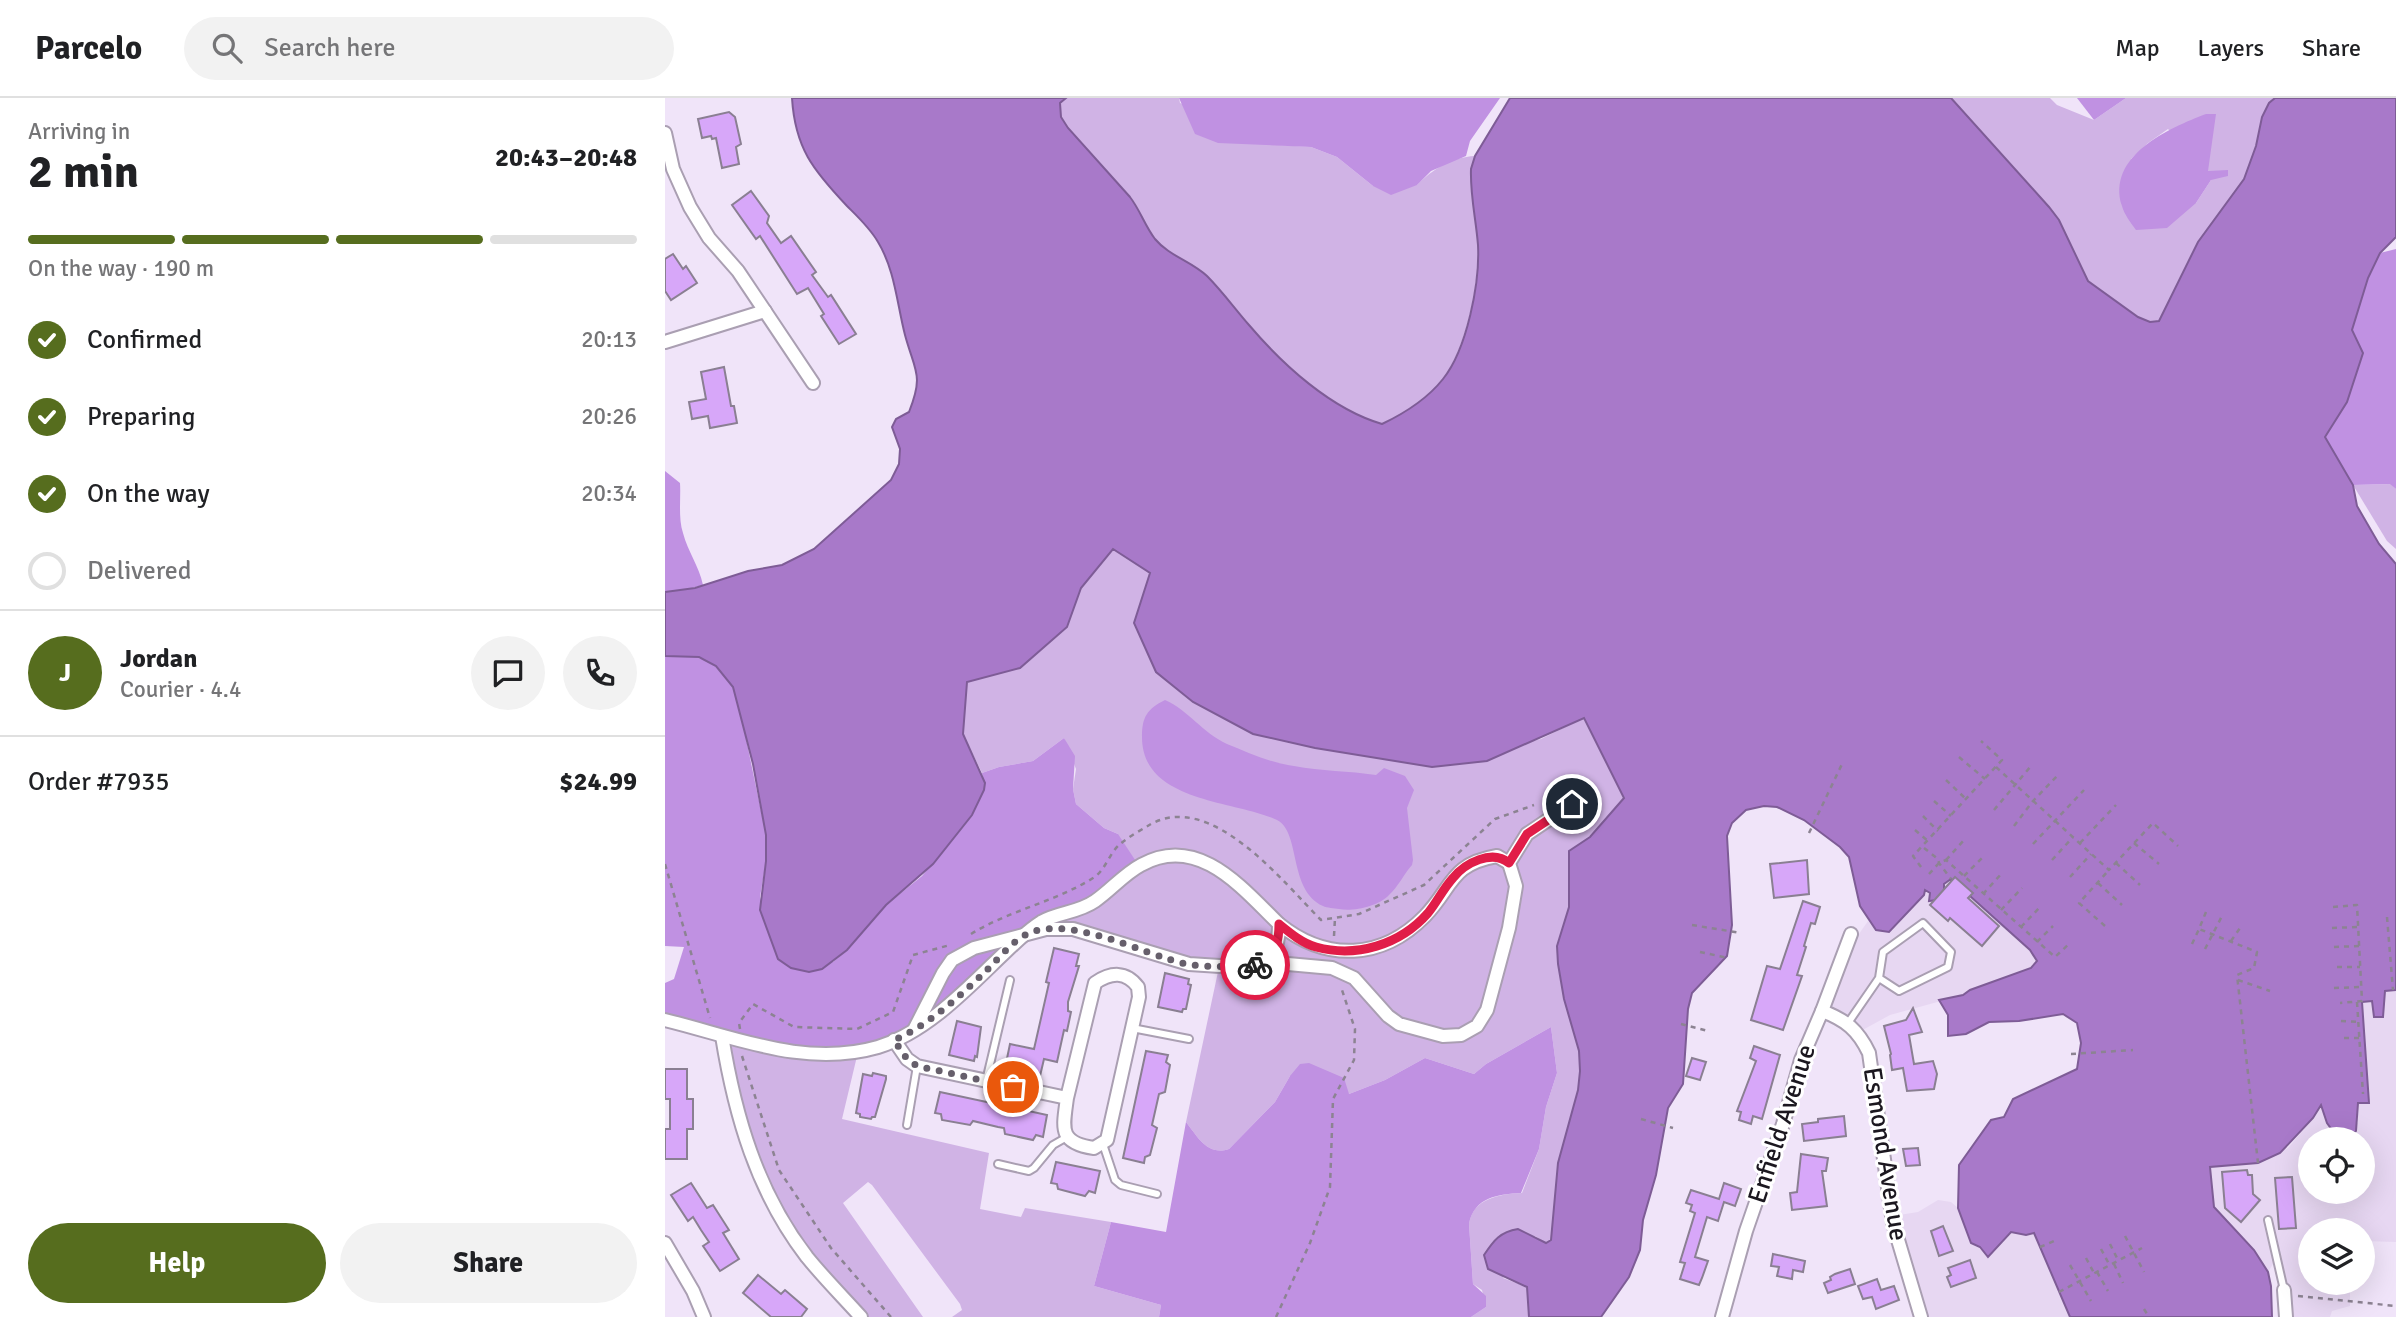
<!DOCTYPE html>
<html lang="en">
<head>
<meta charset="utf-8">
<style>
  body { margin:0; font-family:Signika,sans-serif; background:#f2f2f2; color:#202124; height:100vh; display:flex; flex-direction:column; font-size:26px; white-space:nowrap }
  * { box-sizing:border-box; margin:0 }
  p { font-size:23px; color:#757577 }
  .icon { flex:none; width:38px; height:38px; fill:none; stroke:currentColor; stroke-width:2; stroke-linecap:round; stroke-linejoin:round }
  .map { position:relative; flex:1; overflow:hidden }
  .drawer { display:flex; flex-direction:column; background:#fff; width:665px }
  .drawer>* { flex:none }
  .tools { position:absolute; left:1633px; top:1029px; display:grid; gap:14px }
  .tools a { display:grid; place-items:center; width:77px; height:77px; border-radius:50%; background:#fff; box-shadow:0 7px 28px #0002; font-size:35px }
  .pin { position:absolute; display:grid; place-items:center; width:60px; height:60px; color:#fff; margin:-30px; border:4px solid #fff; border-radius:50%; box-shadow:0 2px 7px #0007 }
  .courier { position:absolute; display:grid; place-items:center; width:70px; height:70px; margin:-35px; border:5px solid #e11d48; border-radius:50%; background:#fff; color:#222; box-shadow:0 2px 9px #0007 }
  .headline em { font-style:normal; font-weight:700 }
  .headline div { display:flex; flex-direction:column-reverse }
  .headline { display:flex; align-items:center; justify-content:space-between; height:119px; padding:0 28px }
  h1 { font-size:46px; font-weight:700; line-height:52px }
  .bar { display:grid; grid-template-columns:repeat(4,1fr); gap:10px 7px; align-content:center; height:84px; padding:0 28px }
  .bar i { height:9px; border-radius:5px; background:#e0e0e0 }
  .bar .current { background:#566d1e }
  .bar p { grid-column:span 4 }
  .line { display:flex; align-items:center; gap:18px; padding:0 28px; border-top:2px solid #e0e0e0 }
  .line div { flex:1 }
  .round { display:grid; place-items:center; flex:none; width:74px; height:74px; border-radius:37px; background:#f2f2f2 }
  ol { padding:0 28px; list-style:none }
  li { display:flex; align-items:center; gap:21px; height:77px }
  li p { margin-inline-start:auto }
  li .icon { padding:7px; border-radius:50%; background:#566d1e; color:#fff; stroke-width:4 }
  li:last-child { color:#757577 }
  li i { width:38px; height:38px; border:4px solid #e0e0e0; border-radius:50% }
  .button { display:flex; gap:14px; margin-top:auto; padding:14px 28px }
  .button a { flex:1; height:80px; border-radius:42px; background:#566d1e; color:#fff; font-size:28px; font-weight:700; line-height:80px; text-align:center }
  .button a+a { background:#f2f2f2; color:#202124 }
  header { display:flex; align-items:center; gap:42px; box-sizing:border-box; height:98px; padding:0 35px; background:#fff; border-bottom:2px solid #e0e0e0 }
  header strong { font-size:33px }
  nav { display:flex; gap:38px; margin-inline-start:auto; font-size:24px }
  .search { width:490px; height:63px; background:#f2f2f2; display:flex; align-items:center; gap:18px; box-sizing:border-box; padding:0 24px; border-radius:38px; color:#757577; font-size:26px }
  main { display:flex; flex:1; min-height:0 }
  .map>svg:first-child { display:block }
</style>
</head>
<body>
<header>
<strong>Parcelo</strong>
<div class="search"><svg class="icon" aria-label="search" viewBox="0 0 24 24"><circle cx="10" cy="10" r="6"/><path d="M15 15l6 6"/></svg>Search here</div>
<nav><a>Map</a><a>Layers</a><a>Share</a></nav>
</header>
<main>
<section class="drawer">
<div class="headline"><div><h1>2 min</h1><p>Arriving in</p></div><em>20:43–20:48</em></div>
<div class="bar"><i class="current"></i><i class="current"></i><i class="current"></i><i></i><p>On the way · 190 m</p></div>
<ol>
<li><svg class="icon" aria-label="check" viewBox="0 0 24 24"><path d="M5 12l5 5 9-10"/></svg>Confirmed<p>20:13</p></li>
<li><svg class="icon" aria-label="check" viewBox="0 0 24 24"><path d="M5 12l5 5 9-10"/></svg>Preparing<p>20:26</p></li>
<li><svg class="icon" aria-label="check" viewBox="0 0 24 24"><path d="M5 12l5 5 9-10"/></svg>On the way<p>20:34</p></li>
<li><i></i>Delivered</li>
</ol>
<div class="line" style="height:126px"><b class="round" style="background:#566d1e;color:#fff">J</b><div><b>Jordan</b><p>Courier · 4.4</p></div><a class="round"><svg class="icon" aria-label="chat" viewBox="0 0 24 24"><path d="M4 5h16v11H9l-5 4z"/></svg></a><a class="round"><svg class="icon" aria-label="phone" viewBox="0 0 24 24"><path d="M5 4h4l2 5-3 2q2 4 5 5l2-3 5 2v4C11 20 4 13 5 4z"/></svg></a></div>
<div class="line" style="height:91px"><div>Order #7935</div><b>$24.99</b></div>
<div class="button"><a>Help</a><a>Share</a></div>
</section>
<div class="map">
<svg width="1731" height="1219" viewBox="0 0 1731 1219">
  <rect width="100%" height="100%" fill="#f0e4f9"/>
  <g fill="#e7d7f2" fill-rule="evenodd">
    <path d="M1286 781 1365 852 1372 863 1366 870 1305 892 1298 897 1225 917 1194 934 1159 911 1182 853 1203 823 1211 832 1224 834 1259 797 1260 792 1265 795Z"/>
    <path d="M1720 892H1731V1144L1698 1143V1132H1645V1185H1685V1208L1667 1213 1665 1219H1620L1613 1174 1608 1166 1603 1174 1589 1152 1549 1109 1545 1069 1593 1065 1623 1050 1648 1020 1656 1006 1662 1025H1693V1005L1704 1004 1697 903H1708ZM1645 1041H1698V1094H1645Z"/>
    <path d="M1273 1102 1286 1104 1293 1110 1306 1145 1346 1134 1361 1137 1369 1134 1405 1219H1257L1228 1118 1253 1114Z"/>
  </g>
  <g fill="#d0b3e5" fill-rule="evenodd">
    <path d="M401 0H514L515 5 613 47 646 49 672 59 708 88 752 87C768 71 787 59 810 58 801 88 812 118 813 148 814 186 801 252 777 282 763 300 738 316 717 326 666 311 618 267 584 227 570 211 557 193 542 178 526 163 504 158 490 141 480 128 475 112 466 99L403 30 396 19 395 4Z"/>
    <path d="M1286 0H1385L1392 7 1429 22 1461 0H1610L1604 5 1597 19 1591 48 1579 81 1533 144 1494 223 1485 224 1473 219 1423 183 1394 122ZM1503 31 1543 73 1546 82 1531 105 1466 61 1483 45Z"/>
    <path d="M1726 386 1731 391V451L1722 443 1688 387Z"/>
    <path d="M448 450 485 475 469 525 650 650 767 669 876 641 918 620 959 700 925 739 904 753V809L892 848 914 953 915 973 913 992 893 1065 886 1142 881 1145 870 1138 838 1180 862 1189 864 1219H806L821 1209 817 1192 808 1186 804 1126C808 1100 835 1096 857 1095L874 1051 881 1009 892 975 886 929 821 966 809 976 760 960 720 982 684 996 625 978 610 1004 564 1051C542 1058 533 1039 521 1024L554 869 454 843 381 831 453 736 439 730 411 706 408 691 411 671 399 640 368 663 334 669 317 675 298 636 302 584 355 570 402 529 416 490Z"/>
    <path d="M57 943 193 954 177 1021 324 1055 315 1111 356 1119 360 1110 446 1124 429 1188 496 1207 494 1219H287L297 1212 295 1206 207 1087 203 1084 178 1105 258 1219H195L131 1143 91 1070Z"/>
  </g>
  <g fill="#c091e2">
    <path d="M514 0H835L805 43 801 58 766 73 752 87 726 97 708 88 672 59 646 49 553 45 530 36Z"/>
    <path d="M1412 0H1461L1429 22Z"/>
    <path d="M1541 16H1551L1543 73 1563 72V78L1546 82 1531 105 1502 130 1471 132C1466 125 1459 116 1457 108 1441 58 1504 30 1541 16Z"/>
    <path d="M1731 151V391L1725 386 1688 387 1660 339 1682 304 1687 232 1697 193 1715 155Z"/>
    <path d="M0 373 15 385C16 400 13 420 18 435 23 454 34 468 38 487L12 494H0Z"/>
    <path d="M21 557C48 561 64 576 73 602L101 737V763L95 799 113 861 168 864 182 852 221 807 257 778 298 729 307 717 319 692 317 675 334 669 368 663 399 640 410 658 408 691 411 706 439 730 453 736 474 768 435 800 391 818 238 938 165 957 0 921V885L9 881 19 849 0 848V558Z"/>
    <path d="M500 602C523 612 538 635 562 646 584 655 606 665 629 668 656 673 684 673 711 677L719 670 740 678 749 692 742 710 748 762 747 767C739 776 733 789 724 797 714 808 688 814 674 811 669 810 662 810 658 808 623 792 636 734 612 722 570 702 477 705 477 639 477 619 482 611 500 602Z"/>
    <path d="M886 929 892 975 881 1009 874 1051 856 1095C834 1096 809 1099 804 1126L808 1186 821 1198V1209L806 1219H494L496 1207 429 1188 446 1124 501 1134 521 1024C533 1039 542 1058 564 1051L610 1004 625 978 635 966 644 965 679 980 684 996 720 982 760 960 809 976 821 966Z"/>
  </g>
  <path fill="#a879c9" stroke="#7e5c96" stroke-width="2" d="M127 0H401L395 5 396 19 403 30 465 99C475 112 480 128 490 141 504 158 526 163 542 178 557 193 570 211 584 227 618 267 666 311 717 326 738 316 763 300 778 281 802 251 815 185 813 147 811 121 805 97 806 71L810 58 845 0H1286L1384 109 1394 122 1423 183 1473 219 1485 224 1494 223 1533 144 1579 81 1591 48 1597 19 1604 5 1610 0H1731V139L1715 155 1703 180 1687 232 1698 255 1682 304 1660 339 1688 387 1692 408 1714 446 1731 466V892L1720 893 1718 919H1709L1707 903 1697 904 1704 1005H1693L1691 1033 1684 1037 1670 1036 1662 1025 1656 1007 1648 1020 1615 1055 1593 1065 1545 1069 1549 1109 1589 1152 1603 1174 1606 1188 1607 1219H1405L1369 1135 1361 1137 1346 1134 1323 1159 1315 1149 1306 1145 1293 1110 1294 1067 1326 1022 1339 1019 1348 1001 1412 971 1416 945 1412 925 1398 916 1354 923 1324 924 1301 936 1283 938V917L1274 902 1298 897 1305 892 1366 870 1372 863 1365 852 1286 781 1279 786V801L1264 803 1265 795 1260 792 1259 797 1224 834 1211 832 1195 808 1184 759 1175 749 1139 722 1112 709 1099 708 1081 712 1067 725 1062 738 1067 827 1062 858 1027 895 1023 911 1018 986 1003 1010 991 1077 978 1122 975 1152 964 1179 936 1219H864L862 1189 823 1171 819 1157C829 1142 835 1134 853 1131L881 1145 886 1142 893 1065 913 992 915 973 914 953 899 901 893 866 892 848 904 809V753L925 739 959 700 919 620 822 663 767 669 650 650 588 636 528 604 491 574 469 525 485 475 448 451 416 490 402 529 355 570 302 584 298 636 320 685 319 692 307 717 268 766 221 807 182 852 157 871 144 874 126 870 113 861 95 812 101 763V737L88 666 68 589 51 568 34 559 0 558V494L30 490 83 473 117 467 149 451 226 382 234 366 235 351 227 329 231 321 244 314C259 276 250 274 240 237 232 206 230 172 213 144 205 130 193 119 182 108 148 72 130 50 127 0Z"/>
  <g fill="#d7a7f9" stroke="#8a7f92" stroke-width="2">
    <path d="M64 14 70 19 76 46 71 49 74 66 57 70 51 40 47 41 46 38 37 40 33 21Z"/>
    <path d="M86 93 104 118 102 125 116 145 126 138 151 174 147 177 163 199 166 197 191 236 174 246 156 218 159 216 143 190 132 196 95 138 91 141 67 107Z"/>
    <path d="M8 156 18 171 21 168 32 185 6 202 0 193V161Z"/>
    <path d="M59 269 66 308H69L72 325 45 330 43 318 27 321 24 304 41 301 36 274Z"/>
    <path d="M1142 762 1144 796 1109 800 1105 766Z"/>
    <path d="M1290 779 1308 795 1303 800 1334 828 1317 848 1285 820 1283 823 1265 807Z"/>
    <path d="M1138 803 1155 809 1150 826 1146 825 1139 848 1141 849 1132 877 1137 878 1118 932 1086 922 1102 868 1115 871Z"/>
    <path d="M389 850 414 856 411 868H414L403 904V913L406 914 402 933 399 932 392 964 379 961 375 978 367 976 366 979 347 975V972L340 970 345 946 369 951 384 885 381 884Z"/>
    <path d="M500 875 524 881 523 886 526 887 521 911H518L517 914 493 909Z"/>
    <path d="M1248 910 1257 934 1244 937 1249 966 1268 963 1272 976 1269 991 1242 993 1238 970 1227 972 1225 957 1226 956 1219 928 1241 922Z"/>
    <path d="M292 923 316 929 312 959 310 958 309 963 284 957Z"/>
    <path d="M1089 948 1115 957 1097 1021 1088 1018 1086 1026 1074 1022 1076 1014 1072 1013 1091 963 1085 960Z"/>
    <path d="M481 953 503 957 501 964 505 967 500 994 494 996 487 1027 492 1030 485 1057 480 1059 479 1065 458 1060Z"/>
    <path d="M1027 960 1041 964 1035 982 1021 978Z"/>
    <path d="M0 971H22V1001H28V1031H22V1061H0V1031H5V1001H0Z"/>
    <path d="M208 975 221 978V981L210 1019H207L206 1021 195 1019V1016L191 1015 198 976 207 978Z"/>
    <path d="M275 994 382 1017 378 1039 371 1037 368 1042 340 1036 339 1030 333 1029 308 1023 305 1027 277 1022 276 1016 270 1015Z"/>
    <path d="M1179 1018 1181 1038 1139 1043 1137 1026 1153 1024V1021Z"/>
    <path d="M1253 1050 1255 1067 1241 1068 1238 1051Z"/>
    <path d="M1136 1056 1163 1060 1161 1073H1157L1162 1108 1127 1112 1125 1095 1132 1094Z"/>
    <path d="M391 1064 435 1073 430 1095 424 1093 420 1098 393 1091 392 1086 386 1085Z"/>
    <path d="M1582 1072 1583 1077H1587L1588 1096 1595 1102 1576 1124 1560 1110 1557 1074Z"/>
    <path d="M1627 1079 1631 1130 1614 1131 1610 1080Z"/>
    <path d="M26 1085 42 1110 48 1107 64 1132 58 1135 74 1161 55 1173 38 1148 44 1144 36 1132 28 1119 23 1123 6 1097Z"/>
    <path d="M1059 1085 1076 1091 1070 1108 1059 1104 1053 1123 1042 1119 1030 1159 1043 1163 1037 1180 1034 1187 1015 1181 1020 1165 1015 1164 1030 1115 1025 1113 1027 1107 1021 1105 1026 1092 1054 1101Z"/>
    <path d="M1278 1128 1288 1153 1274 1158 1266 1133Z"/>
    <path d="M1108 1156 1140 1163 1138 1174 1128 1172 1127 1181 1112 1178 1114 1169 1106 1168Z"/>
    <path d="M1305 1162 1311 1180 1286 1189 1282 1179 1286 1177 1283 1170Z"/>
    <path d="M1185 1171 1190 1186 1163 1195 1159 1185 1166 1182 1165 1179 1170 1176Z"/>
    <path d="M93 1177 116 1196 120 1192 142 1211 136 1219H106L78 1195Z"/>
    <path d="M1212 1181 1216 1192 1229 1188 1234 1202 1211 1211 1207 1199 1198 1201 1193 1188Z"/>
  </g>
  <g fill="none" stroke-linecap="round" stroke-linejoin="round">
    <defs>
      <g id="service">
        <path d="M1183 925 1214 880 1234 893 1283 869 1286 854 1258 825 1218 854 1214 880"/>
        <path d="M467 930 524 941"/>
        <path d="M321 983 345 882"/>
        <path d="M242 1027 252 968"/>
        <path d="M438 1046 450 1082 456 1087 492 1096"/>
        <path d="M333 1066 364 1073 369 1070 388 1047 402 1039"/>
        <path d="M1603 1122 1619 1192"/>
      </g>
      <g id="minor">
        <path d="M0 35 8 71 25 109 44 140 73 173 148 285"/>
        <path d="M0 244 100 213"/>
        <path d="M614 826C661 864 717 862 760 818 788 789 785 766 832 758L844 765"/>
        <path d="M1157 913C1181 922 1193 932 1204 955L1228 1125 1256 1219"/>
        <path d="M0 922C70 939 140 970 213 949 259 935 298 895 332 862 346 849 360 834 376 824 393 814 413 815 430 803 446 792 459 776 476 767 533 735 577 790 614 826 614 844 611 853 598 866"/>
        <path d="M250 930 278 875 287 862 309 850 366 835 381 831H408L524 866 555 868 612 865 667 870 689 880 723 918 734 926 778 938 796 937 812 928 822 912 844 830 851 788 844 765 862 736 920 697"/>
        <path d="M57 938C70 1018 92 1094 142 1159 159 1180 178 1199 196 1219"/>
        <path d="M229 942 242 961 252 968 402 1000C398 1030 393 1045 429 1050L442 1042 474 899 473 889C461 873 446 874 430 885L402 1000"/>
        <path d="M0 1145 28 1193 39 1219"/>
        <path d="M1619 1192 1621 1219"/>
        <path d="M1057 1219 1081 1133 1118 1026 1136 962 1157 913 1186 836"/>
      </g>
    </defs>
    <use href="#service" stroke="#aa9fb2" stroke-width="10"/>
    <use href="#minor" stroke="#aa9fb2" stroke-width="16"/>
    <g stroke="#8c8392" stroke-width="2.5" stroke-dasharray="5 5" stroke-linecap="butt">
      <path d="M1294 659 1320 681"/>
      <path d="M1331 669 1444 772 1488 725 1513 748"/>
      <path d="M1281 682 1301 701"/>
      <path d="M1269 703 1286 718"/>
      <path d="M1329 712 1366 668"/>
      <path d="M1258 718 1273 733"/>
      <path d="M1349 728 1368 703 1392 678"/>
      <path d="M1250 732 1263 743"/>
      <path d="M1144 735 1178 664"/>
      <path d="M1415 745 1451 707"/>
      <path d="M1469 745 1494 766"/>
      <path d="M1368 746 1419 692"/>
      <path d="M1259 750 1273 761 1274 765 1286 781"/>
      <path d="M1281 762 1300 741"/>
      <path d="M1387 762 1408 739"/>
      <path d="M1451 765 1475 787"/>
      <path d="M0 766 45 920"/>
      <path d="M1256 769 1248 758 1337 662 1316 643"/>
      <path d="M1264 776 1274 765 1281 762 1390 859 1405 845"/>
      <path d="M1299 778 1320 757"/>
      <path d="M1405 779 1426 756"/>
      <path d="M1433 785 1457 807"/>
      <path d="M1318 796 1338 774"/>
      <path d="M1668 809 1692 807 1697 903 1675 905"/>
      <path d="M1336 812 1357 790"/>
      <path d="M1541 814 1534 831 1592 854 1589 870 1572 877 1593 1065"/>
      <path d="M1722 819 1728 892"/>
      <path d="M1027 827 1076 835"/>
      <path d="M1440 828 1414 805 1444 772"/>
      <path d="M1356 829 1376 808"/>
      <path d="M1667 830 1693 829"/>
      <path d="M306 836C345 812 390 804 428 780 440 773 444 756 454 747 463 739 476 732 486 726 547 693 618 784 656 822L694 816 759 787 830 721 869 707"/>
      <path d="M669 838 670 820"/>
      <path d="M1566 843 1575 830"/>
      <path d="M1372 844 1388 828"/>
      <path d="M1527 846 1534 831"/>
      <path d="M1669 849 1694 848"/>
      <path d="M1540 851 1557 818"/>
      <path d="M1035 854 1063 860"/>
      <path d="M1672 869H1695"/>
      <path d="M1573 882 1605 893"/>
      <path d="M1669 890 1696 889"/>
      <path d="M1692 904 1698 996"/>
      <path d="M1676 923 1694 924"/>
      <path d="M1016 926 1043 933"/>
      <path d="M75 931 74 925 88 906 129 929 192 931 228 914 248 857 285 847"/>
      <path d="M1679 940H1695"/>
      <path d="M1406 956 1468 952"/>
      <path d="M77 958 114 1072 166 1150 226 1219"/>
      <path d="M976 1021 1008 1030"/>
      <path d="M1460 1138 1479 1174"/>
      <path d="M1445 1146 1453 1162"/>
      <path d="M1375 1149 1389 1143"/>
      <path d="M1436 1151 1444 1166"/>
      <path d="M1421 1160 1429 1175"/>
      <path d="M1449 1166 1458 1185"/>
      <path d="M1405 1167 1426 1203"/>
      <path d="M1432 1174 1443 1193"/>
      <path d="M1394 1194 1477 1150"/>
      <path d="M1633 1198 1731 1208"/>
      <path d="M1479 1211 1484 1219"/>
      <path d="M611 1219 645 1145 665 1089 668 1001 689 962 690 931 676 889"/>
    </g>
    <use href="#service" stroke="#fff" stroke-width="6"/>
    <use href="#minor" stroke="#fff" stroke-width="12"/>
  </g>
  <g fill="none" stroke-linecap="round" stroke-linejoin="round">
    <path stroke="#665f6b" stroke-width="7" stroke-dasharray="0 12.6" d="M348 989 252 968 242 961 229 942C264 927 295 898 322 872 333 861 344 847 357 839 397 812 479 857 521 866 544 870 567 868 590 867"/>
    <path stroke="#e11d48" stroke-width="9" d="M590 867 598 866C611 853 614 844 614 826 625 835 637 845 651 849 691 860 735 847 763 815 772 804 778 791 788 780 800 765 827 751 844 765L862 736 907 706"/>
  </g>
  <g text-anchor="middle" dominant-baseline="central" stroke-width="6" stroke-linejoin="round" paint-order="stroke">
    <g font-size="26" fill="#1b171f" stroke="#fff">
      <text transform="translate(1117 1026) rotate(-72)">Enfield Avenue</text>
      <text transform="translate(1220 1056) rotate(81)">Esmond Avenue</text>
    </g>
  </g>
</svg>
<div class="tools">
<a><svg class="icon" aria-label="locate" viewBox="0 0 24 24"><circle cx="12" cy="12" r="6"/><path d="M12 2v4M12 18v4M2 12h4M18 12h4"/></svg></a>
<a><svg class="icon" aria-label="layers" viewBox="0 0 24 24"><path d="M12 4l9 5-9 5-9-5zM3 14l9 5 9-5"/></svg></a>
</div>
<div class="pin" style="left:348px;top:989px;background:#ea580c"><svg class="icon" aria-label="bag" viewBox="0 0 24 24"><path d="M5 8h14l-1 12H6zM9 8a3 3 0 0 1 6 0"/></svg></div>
<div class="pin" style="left:907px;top:706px;background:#1f2937"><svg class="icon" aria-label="home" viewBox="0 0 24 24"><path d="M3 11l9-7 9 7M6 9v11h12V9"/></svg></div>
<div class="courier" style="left:590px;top:867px"><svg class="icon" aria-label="bike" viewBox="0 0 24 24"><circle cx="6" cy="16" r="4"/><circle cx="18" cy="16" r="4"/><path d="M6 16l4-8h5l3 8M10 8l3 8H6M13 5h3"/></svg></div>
</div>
</main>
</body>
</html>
